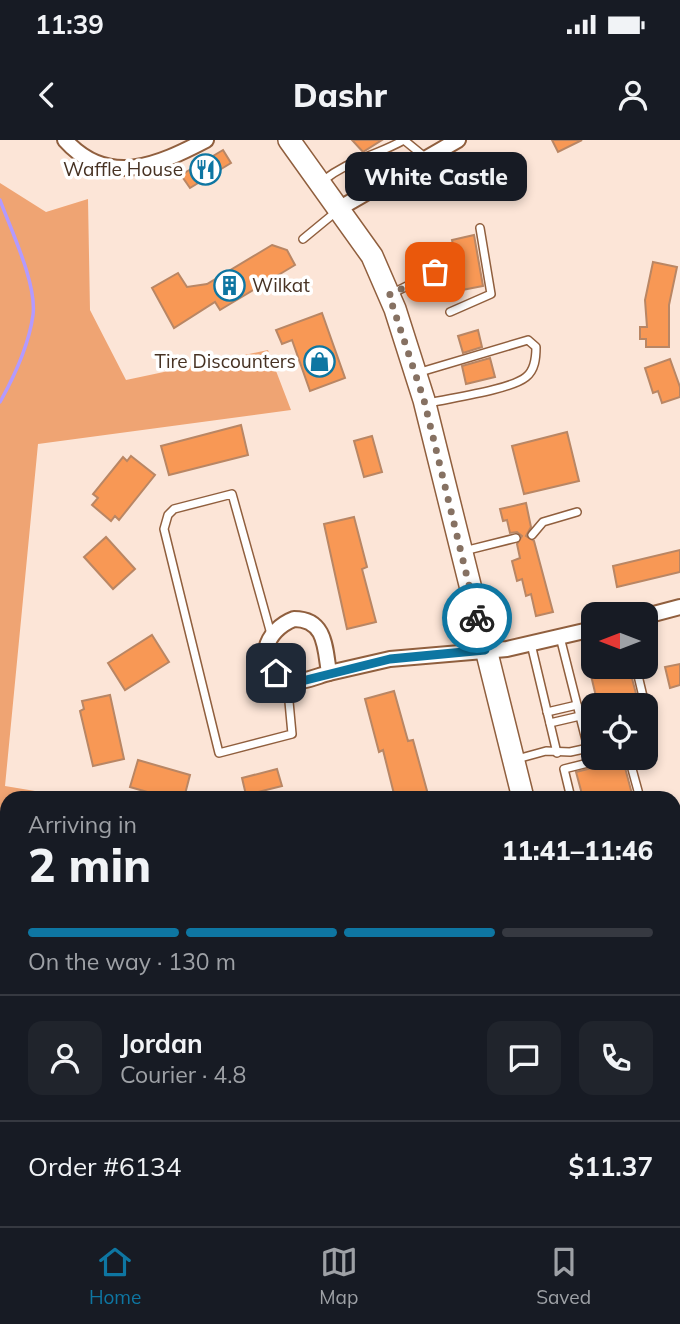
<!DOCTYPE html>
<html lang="en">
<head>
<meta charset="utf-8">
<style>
  body { margin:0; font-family:Mulish,sans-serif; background:#20242c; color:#f1f3f6; height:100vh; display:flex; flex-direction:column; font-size:26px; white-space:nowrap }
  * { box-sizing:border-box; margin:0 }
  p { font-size:23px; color:#9ea1a6 }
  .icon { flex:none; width:38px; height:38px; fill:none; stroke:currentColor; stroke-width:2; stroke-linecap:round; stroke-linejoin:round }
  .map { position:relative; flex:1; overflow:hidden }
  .side { position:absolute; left:0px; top:651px; width:681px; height:436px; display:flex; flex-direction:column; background:#171b24; border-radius:21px 21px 0 0; box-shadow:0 4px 10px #0003 }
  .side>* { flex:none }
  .needle { width:46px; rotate:270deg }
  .fabs { position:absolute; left:581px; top:462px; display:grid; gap:14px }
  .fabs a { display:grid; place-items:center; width:77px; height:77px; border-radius:14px; background:#171b24; box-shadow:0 4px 10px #0003; font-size:35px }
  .pin { position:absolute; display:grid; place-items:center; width:60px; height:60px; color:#fff; margin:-30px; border-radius:14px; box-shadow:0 4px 10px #0006 }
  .courier { position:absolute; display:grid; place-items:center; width:70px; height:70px; margin:-35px; border:5px solid #0e76a2; border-radius:50%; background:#fff; color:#222; box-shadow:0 2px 9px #0007 }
  .bubble { position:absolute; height:49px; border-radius:14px; background:#171b24; box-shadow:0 4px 10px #0003; font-size:23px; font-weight:800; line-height:49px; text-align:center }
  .head em { font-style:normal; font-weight:800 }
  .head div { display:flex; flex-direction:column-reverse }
  .head { display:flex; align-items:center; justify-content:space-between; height:119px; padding:0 28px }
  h1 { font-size:46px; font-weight:800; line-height:52px }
  .bar { display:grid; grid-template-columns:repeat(4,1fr); gap:10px 7px; align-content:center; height:84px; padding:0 28px }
  .bar i { height:9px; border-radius:5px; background:#363941 }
  .bar .on { background:#0e76a2 }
  .bar p { grid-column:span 4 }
  .line { display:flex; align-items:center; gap:18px; padding:0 28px; border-top:2px solid #363941 }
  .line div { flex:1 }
  .round { display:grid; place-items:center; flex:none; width:74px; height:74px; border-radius:14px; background:#20242c }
  .status { display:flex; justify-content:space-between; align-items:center; height:49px; padding:0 35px; background:#171b24; direction:ltr }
  .status svg { height:19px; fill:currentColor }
  header { display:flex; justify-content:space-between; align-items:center; height:91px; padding:0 28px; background:#171b24; font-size:32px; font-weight:800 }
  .menu { display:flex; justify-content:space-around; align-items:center; height:98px; border-top:2px solid #363941; background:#171b24; font-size:19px; color:#9ea1a6 }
  .menu a { display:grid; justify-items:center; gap:4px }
  .menu .on { color:#0e76a2 }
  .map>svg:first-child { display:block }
</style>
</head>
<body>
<div class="status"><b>11:39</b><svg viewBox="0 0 49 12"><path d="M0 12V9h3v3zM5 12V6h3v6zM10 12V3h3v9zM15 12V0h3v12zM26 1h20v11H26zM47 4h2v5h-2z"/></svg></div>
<header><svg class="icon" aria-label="back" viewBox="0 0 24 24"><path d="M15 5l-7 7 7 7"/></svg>Dashr<svg class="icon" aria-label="person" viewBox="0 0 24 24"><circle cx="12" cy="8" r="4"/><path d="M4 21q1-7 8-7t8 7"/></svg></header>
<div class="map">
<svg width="680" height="1086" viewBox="0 0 680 1086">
  <rect width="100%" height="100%" fill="#fce5d7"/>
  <path fill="#efa473" d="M0 43 46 72 88 59 90 170 126 240 268 210 291 270 38 304 5 646 77 658H7V962L0 963Z"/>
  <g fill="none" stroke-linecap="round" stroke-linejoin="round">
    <path stroke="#b39afe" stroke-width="3.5" d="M0 60C11 90 37 144 33 175 29 204 14 237 0 262"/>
  </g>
  <g fill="#f89855" stroke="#b98664" stroke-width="2">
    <path d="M352 0H382L363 12Z"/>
    <path d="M552 0H582L558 12Z"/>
    <path d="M223 10 231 23 190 48 181 35Z"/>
    <path d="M474 95 483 146 462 150 452 100Z"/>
    <path d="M272 105 287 110 295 125 220 170 215 162 174 188 152 148 178 133 187 147 207 144Z"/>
    <path d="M653 122 677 127 669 165V207H646V199H640V187H647L645 160Z"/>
    <path d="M322 173 345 238 310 251 292 200 282 204 276 190Z"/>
    <path d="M478 190 482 207 463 213 458 196Z"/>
    <path d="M490 218 495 237 466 244 462 226Z"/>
    <path d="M670 219 680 247V257L662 263 658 251 653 253 645 228Z"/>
    <path d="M241 285 248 315 169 335 161 306Z"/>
    <path d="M567 292 579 341 524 354 512 306Z"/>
    <path d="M372 296 382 332 364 337 354 301Z"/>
    <path d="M131 316 155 335 119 380 115 376 111 381 92 365 98 358 93 354 123 317 127 321Z"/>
    <path d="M526 363 531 387 526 396 534 401 553 472 536 476 531 454 526 456 522 439 517 441 512 421 520 418 517 404 522 396 517 392 510 393 507 380 503 381 500 369Z"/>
    <path d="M354 377 367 427 362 429 376 482 347 489 324 384Z"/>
    <path d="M106 397 135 429 113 449 84 417Z"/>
    <path d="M680 410V432L617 447 613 426Z"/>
    <path d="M152 495 169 522 125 550 108 523Z"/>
    <path d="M680 524V545L670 548 665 527Z"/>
    <path d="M589 527H629L639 565H598Z"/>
    <path d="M394 551 408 601 413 600 429 658H395L383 610 379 612 365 559Z"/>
    <path d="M110 555 124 619 93 626 80 571 84 569 82 561Z"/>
    <path d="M138 620 190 635 184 658H168L130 647Z"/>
    <path d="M623 620 632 654 615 658H583L576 632Z"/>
    <path d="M277 629 282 646 246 655 242 638Z"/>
  </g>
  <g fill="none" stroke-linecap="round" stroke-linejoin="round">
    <defs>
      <g id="lane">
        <path d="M404 0 426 18"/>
        <path d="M321 42C350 19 373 17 404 0"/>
        <path d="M303 99 337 71"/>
        <path d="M393 153 435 132"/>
        <path d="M450 172 491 154 480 88"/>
        <path d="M417 233 528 200 536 207C536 218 535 230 526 237 510 250 450 258 429 263"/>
        <path d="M532 395 543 382 577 372"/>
        <path d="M464 411 516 398"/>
        <path d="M271 494 232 354 174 369 168 375 164 389 219 613 292 594 287 540"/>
        <path d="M560 497 588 608"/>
        <path d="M531 504 557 613"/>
        <path d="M636 527 645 565"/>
        <path d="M646 566 650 582 646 594"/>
        <path d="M547 572 577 565"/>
        <path d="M550 583 580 576"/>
        <path d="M629 618 640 658"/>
        <path d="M517 619 546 611 570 612 593 607"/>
        <path d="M571 658 564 629 608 618"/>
        <path d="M166 1080 176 1086"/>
        <path d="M201 1080 202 1086"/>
        <path d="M291 1080 292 1086"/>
        <path d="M332 1080 333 1086"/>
        <path d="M426 1080 427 1086"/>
        <path d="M540 1080 543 1086"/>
      </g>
      <g id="street">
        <path d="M65 0C108 48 158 25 206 0"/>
        <path d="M340 68 458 0"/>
        <path d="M646 476 680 467"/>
        <path d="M294 479C326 479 325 508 329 533 317 536 299 545 286 540 252 525 265 490 294 479Z"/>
        <path d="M329 533 390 519 507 509 593 489"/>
        <path d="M674 911H680"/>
      </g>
      <g id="secondary">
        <path d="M0 990 7 989"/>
        <path d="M0 1012 7 1011"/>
      </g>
      <g id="primary">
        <path d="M289 0 372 116 395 169 424 260 523 658"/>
        <path d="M594 1080 596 1086"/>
      </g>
    </defs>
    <use href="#lane" stroke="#905f3e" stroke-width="10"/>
    <use href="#street" stroke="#905f3e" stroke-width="18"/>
    <use href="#secondary" stroke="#905f3e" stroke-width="23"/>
    <use href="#primary" stroke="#905f3e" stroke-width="24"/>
    <use href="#lane" stroke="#fff" stroke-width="7"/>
    <use href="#street" stroke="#fff" stroke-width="14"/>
    <use href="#secondary" stroke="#fff" stroke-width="19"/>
    <use href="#primary" stroke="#fff" stroke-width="21"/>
  </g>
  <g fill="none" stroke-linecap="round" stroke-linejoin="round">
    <path stroke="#867162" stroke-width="7" stroke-dasharray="0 12.6" d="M435 132 389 155 424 260 477 478"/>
    <path stroke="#0e76a2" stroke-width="9" d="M276 533 287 540 302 541 390 519 485 510 477 478"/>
  </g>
  <defs>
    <symbol id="restaurant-ring" viewBox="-11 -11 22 22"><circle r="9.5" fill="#fff" stroke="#0e76a2" stroke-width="1.5"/><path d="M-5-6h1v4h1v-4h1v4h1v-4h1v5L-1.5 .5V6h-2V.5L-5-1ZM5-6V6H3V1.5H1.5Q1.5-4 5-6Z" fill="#0e76a2"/></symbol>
    <symbol id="building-ring" viewBox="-11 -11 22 22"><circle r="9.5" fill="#fff" stroke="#0e76a2" stroke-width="1.5"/><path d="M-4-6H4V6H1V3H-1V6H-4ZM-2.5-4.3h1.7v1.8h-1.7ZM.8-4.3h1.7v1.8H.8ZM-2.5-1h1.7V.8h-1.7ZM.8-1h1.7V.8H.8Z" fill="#0e76a2"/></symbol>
    <symbol id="shop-ring" viewBox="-11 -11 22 22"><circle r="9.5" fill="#fff" stroke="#0e76a2" stroke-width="1.5"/><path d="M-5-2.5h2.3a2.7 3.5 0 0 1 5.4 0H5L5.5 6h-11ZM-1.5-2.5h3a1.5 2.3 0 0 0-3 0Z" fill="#0e76a2"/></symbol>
  </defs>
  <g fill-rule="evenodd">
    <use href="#restaurant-ring" x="188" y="12" width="35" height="35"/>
    <use href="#building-ring" x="212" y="128" width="35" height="35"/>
    <use href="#shop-ring" x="302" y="204" width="35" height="35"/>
  </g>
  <g text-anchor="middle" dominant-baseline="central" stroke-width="7" stroke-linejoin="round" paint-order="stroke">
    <g font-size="19" fill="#473223" stroke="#fff" text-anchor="end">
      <text x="183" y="29">Waffle House</text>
      <text x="252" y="145" text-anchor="start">Wilkat</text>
      <text x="296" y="221">Tire Discounters</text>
    </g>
  </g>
</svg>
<div class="fabs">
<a><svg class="needle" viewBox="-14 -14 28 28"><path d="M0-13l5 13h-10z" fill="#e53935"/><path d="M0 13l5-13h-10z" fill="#9ea1a6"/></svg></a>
<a><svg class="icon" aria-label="locate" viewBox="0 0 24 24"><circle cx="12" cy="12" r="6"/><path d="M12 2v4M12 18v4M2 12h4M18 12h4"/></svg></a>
</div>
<div class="pin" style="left:435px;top:132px;background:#ea580c"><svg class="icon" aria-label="bag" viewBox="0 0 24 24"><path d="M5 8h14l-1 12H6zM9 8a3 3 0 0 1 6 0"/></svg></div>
<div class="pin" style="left:276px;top:533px;background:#1f2937"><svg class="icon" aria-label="home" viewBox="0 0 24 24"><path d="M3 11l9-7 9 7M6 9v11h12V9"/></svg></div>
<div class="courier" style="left:477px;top:478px"><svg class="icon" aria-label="bike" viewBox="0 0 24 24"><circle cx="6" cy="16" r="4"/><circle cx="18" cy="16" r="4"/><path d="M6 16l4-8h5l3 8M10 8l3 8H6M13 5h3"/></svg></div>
<div class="bubble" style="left:345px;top:12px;width:182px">White Castle</div>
<section class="side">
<div class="head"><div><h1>2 min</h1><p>Arriving in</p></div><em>11:41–11:46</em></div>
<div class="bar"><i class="on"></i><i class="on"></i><i class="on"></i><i></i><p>On the way · 130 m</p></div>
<div class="line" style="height:126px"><a class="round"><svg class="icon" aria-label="person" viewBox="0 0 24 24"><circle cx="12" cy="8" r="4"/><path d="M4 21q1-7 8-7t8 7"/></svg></a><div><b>Jordan</b><p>Courier · 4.8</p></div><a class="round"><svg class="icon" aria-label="chat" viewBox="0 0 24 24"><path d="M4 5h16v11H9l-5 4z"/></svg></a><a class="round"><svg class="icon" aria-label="phone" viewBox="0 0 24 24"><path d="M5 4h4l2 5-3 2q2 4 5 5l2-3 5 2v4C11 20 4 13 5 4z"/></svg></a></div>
<div class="line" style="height:91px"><div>Order #6134</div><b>$11.37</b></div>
</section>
</div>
<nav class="menu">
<a class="on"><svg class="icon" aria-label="home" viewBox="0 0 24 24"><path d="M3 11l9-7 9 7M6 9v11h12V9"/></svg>Home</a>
<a><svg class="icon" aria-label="map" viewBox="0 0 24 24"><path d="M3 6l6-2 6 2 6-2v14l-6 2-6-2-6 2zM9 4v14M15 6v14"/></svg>Map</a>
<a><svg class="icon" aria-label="saved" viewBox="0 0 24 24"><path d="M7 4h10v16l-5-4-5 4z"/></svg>Saved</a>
</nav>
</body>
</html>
